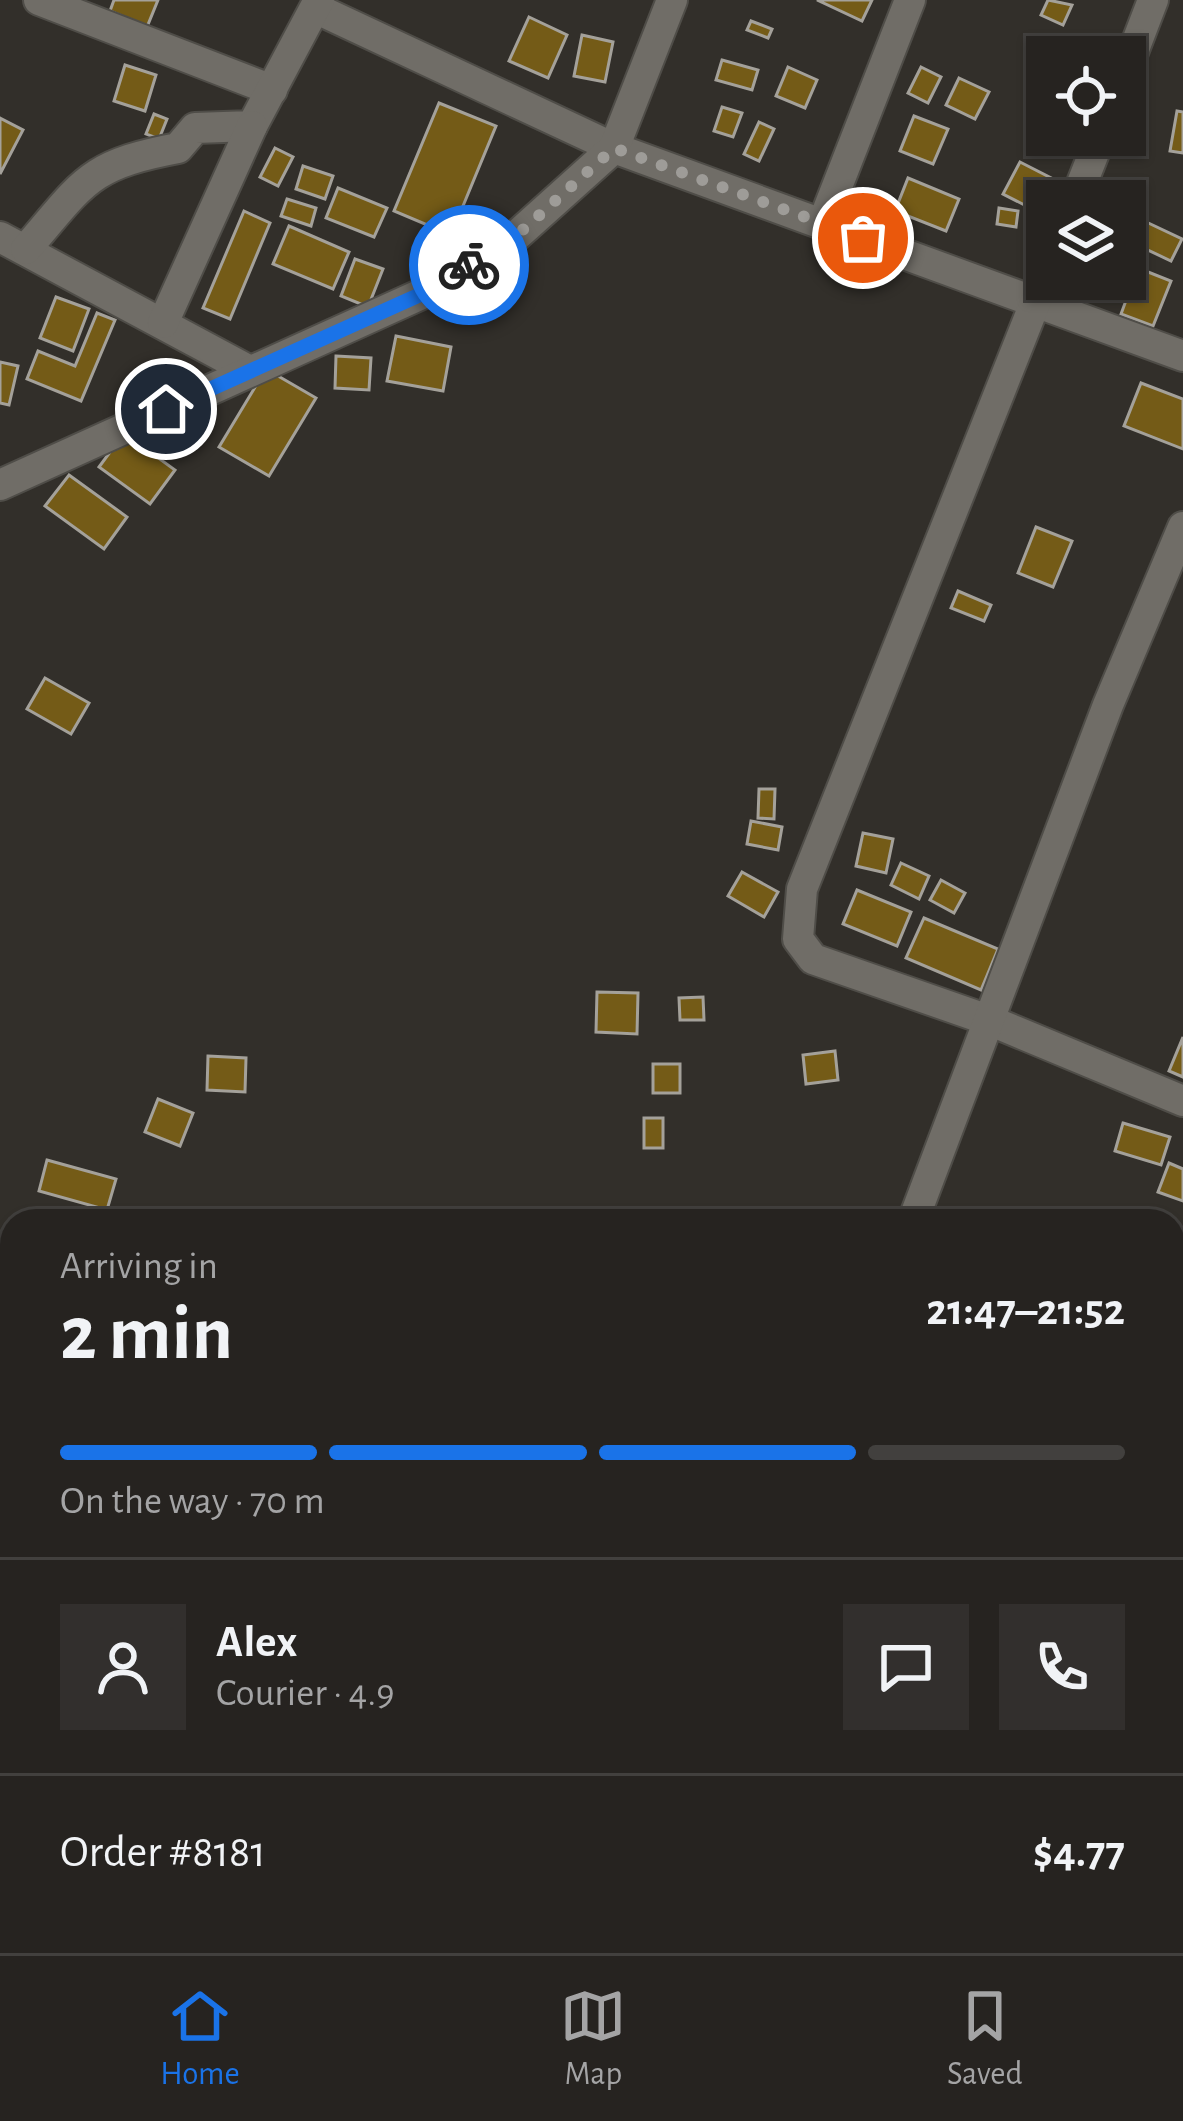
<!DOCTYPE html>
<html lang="en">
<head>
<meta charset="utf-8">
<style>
  body { margin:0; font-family:"Alegreya Sans",sans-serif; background:#322f2d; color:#f1f3f6; height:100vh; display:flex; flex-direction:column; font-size:45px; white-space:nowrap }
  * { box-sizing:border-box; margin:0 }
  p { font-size:39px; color:#a4a4a5 }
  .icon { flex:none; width:66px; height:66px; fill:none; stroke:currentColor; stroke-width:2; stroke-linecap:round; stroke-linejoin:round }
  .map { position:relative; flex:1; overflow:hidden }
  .sheet { position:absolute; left:0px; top:1209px; width:1185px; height:744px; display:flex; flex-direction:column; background:#262320; border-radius:36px 36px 0 0; box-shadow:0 3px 9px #0004,0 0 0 3px #42403e }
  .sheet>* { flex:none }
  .controls { position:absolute; left:1026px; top:36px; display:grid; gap:24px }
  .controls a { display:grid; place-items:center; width:120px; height:120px; border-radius:0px; background:#262320; box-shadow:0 3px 9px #0004,0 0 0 3px #42403e; font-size:60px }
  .pin { position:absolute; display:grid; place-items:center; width:102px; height:102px; color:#fff; margin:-51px; border:6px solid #fff; border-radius:50%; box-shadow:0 3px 12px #0007 }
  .courier { position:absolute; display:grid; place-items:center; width:120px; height:120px; margin:-60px; border:9px solid #1a73e8; border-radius:50%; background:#fff; color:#222; box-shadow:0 3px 15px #0007 }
  .headline em { font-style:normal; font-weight:700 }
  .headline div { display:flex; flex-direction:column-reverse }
  .headline { display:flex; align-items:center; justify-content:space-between; height:204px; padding:0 60px }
  h1 { font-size:78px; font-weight:700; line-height:90px }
  .bar { display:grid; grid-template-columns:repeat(4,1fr); gap:18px 12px; align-content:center; height:144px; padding:0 60px }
  .bar i { height:15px; border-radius:9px; background:#42403e }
  .bar .on { background:#1a73e8 }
  .bar p { grid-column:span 4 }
  .line { display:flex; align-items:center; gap:30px; padding:0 60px; border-top:3px solid #42403e }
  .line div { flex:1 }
  .round { display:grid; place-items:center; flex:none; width:126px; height:126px; border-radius:0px; background:#322f2d }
  .dock { display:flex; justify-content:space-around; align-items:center; height:168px; border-top:3px solid #42403e; background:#262320; font-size:33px; color:#a4a4a5 }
  .dock a { display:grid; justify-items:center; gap:6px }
  .dock .on { color:#1a73e8 }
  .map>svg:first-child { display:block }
</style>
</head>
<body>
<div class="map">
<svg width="1183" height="1953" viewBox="0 0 1183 1953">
  <rect width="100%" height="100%" fill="#322f2a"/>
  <g fill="#745b17" stroke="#a4a19a" stroke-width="3">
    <path d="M114 0H158L147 27 110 11Z"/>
    <path d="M817 0H872L862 21Z"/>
    <path d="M1048 0 1072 5 1063 25 1041 15Z"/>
    <path d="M529 17 567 35 548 78 509 61Z"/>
    <path d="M751 21 772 29 768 38 747 30Z"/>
    <path d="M582 35 613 42 605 82 574 76Z"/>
    <path d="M1051 44 1075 57H1047V89L1031 80Z"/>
    <path d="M722 60 758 70 752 90 716 80Z"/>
    <path d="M125 65 156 75 145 111 114 101Z"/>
    <path d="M788 67 817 80 805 108 776 96Z"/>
    <path d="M921 67 941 77 928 103 908 93Z"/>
    <path d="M959 78 989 92 975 119 946 105Z"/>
    <path d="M439 103 496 126 451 235 394 211Z"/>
    <path d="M1038 104 1047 105V135H1069L1068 148 1033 144Z"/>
    <path d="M722 107 742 113 733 137 714 131Z"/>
    <path d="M1177 111 1183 112V153L1170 151Z"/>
    <path d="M154 114 167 119 159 139 146 134Z"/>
    <path d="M914 116 948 129 933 164 900 151Z"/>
    <path d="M0 118 23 130 0 174Z"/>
    <path d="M759 122 774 129 759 161 744 154Z"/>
    <path d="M275 148 293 157 278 186 260 177Z"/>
    <path d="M1020 162 1055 180 1038 212 1003 194Z"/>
    <path d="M303 166 333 176 325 199 296 189Z"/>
    <path d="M908 178 959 199 946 231 895 211Z"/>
    <path d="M338 188 387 208 374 237 326 218Z"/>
    <path d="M287 199 316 208 311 226 281 216Z"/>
    <path d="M999 208 1018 211 1016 227 997 224Z"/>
    <path d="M244 211 270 223 230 319 203 308Z"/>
    <path d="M1142 220 1182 239 1171 261 1131 242Z"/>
    <path d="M289 226 349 252 333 289 273 264Z"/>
    <path d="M355 259 383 269 368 307 341 296Z"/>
    <path d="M1138 268 1171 281 1153 326 1121 314Z"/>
    <path d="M56 297 89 309 73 351 40 338Z"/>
    <path d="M97 313 115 320 81 401 27 379 38 351 75 366Z"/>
    <path d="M396 336 451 347 443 391 387 381Z"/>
    <path d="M336 356 371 358 369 390 335 388Z"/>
    <path d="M0 362 18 366 9 405 0 403Z"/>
    <path d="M266 369 316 398 269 476 219 447Z"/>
    <path d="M1141 383 1183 399V449L1124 426Z"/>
    <path d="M124 433 175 470 150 504 99 467Z"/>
    <path d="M69 475 127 517 104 549 45 506Z"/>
    <path d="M1036 527 1072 541 1053 587 1018 573Z"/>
    <path d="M958 591 991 605 984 621 951 608Z"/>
    <path d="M45 678 89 703 71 734 27 709Z"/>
    <path d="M759 789H775L774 819 758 818Z"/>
    <path d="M751 821 782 827 778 850 747 844Z"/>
    <path d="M863 833 893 839 886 873 856 866Z"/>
    <path d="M901 863 929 876 919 899 891 885Z"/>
    <path d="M742 872 778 892 764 917 728 896Z"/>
    <path d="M941 880 965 893 954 913 930 900Z"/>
    <path d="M857 890 911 912 897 946 843 924Z"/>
    <path d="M924 918 998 949 981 990 906 958Z"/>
    <path d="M597 992 638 993 637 1034 596 1032Z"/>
    <path d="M703 997 704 1020H680L679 998Z"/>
    <path d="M1183 1037V1077L1169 1071Z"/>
    <path d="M835 1051 838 1080 806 1084 803 1055Z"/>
    <path d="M208 1056 246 1058 245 1092 207 1090Z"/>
    <rect x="653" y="1064" width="27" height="29"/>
    <path d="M158 1099 193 1113 180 1146 145 1132Z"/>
    <rect x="644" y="1118" width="19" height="30"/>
    <path d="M1123 1123 1170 1137 1161 1165 1115 1151Z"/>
    <path d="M47 1160 116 1179 107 1210 39 1191Z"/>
    <path d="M1169 1163 1183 1169V1201L1158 1192Z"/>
    <path d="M1173 1229 1183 1232 1182 1271 1173 1268Z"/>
    <path d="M1173 1492 1183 1497V1532L1173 1527Z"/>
    <path d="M1173 1636 1183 1641 1182 1679 1173 1675Z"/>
    <path d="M0 1768 12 1769V1820L0 1819Z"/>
    <path d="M202 1941H230L229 1953 201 1952Z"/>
    <rect x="403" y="1941" width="27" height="12"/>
    <path d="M479 1941H553L552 1953H479Z"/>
    <path d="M1059 1941H1084L1105 1953H1052Z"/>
  </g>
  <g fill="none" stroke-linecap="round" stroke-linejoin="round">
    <defs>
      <path id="lane" d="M443 1953 447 1941"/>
      <g id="street">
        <path d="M39 0 272 90"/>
        <path d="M317 9 614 148 1183 356"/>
        <path d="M1125 73 1153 0"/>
        <path d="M1075 201 1101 135"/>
        <path d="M822 225 910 0"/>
        <path d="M0 237 250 371"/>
        <path d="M26 249C84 182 87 165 178 148L195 128 252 126 319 0"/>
        <path d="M1047 273 802 889 798 939 813 959 991 1021 1183 1101"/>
        <path d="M163 323 252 126"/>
        <path d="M0 485 426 292 516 236 614 148 672 0"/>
        <path d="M913 1221 1108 705 1183 527"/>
        <path d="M1173 1346 1183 1350"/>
        <path d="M1173 1597 1183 1602"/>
        <path d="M0 1702 12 1707"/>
        <path d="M1173 1853 1183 1857"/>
        <path d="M0 1878 11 1841"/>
        <path d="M728 1941 774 1953"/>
        <path d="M594 1953 599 1941"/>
      </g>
    </defs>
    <use href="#lane" stroke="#4f4d48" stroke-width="21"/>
    <use href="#street" stroke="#4f4d48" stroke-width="34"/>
    <use href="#lane" stroke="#706d67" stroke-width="16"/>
    <use href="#street" stroke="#706d67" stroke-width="30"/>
  </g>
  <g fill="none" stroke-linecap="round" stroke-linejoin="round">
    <path stroke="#9e9c98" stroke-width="12" stroke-dasharray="0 21.6" d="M469 265 516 236 614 148 863 238"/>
    <path stroke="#1a73e8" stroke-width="15" d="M166 409 426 292 469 265"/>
  </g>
</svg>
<div class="controls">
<a><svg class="icon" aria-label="locate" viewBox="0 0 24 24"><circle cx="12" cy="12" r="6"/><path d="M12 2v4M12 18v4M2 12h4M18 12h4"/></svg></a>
<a><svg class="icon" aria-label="layers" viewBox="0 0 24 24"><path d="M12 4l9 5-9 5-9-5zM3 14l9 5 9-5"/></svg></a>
</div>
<div class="pin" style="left:863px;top:238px;background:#ea580c"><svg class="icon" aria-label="bag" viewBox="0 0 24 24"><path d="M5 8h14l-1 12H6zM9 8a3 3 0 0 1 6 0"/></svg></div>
<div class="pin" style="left:166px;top:409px;background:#1f2937"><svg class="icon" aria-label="home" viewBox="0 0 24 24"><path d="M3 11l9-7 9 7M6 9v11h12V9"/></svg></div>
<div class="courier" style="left:469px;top:265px"><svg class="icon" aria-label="bike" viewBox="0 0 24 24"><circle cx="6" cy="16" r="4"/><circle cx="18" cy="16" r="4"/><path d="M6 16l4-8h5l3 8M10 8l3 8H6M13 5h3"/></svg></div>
<section class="sheet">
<div class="headline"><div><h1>2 min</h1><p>Arriving in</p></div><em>21:47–21:52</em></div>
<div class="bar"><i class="on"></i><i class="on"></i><i class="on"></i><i></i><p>On the way · 70 m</p></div>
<div class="line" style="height:216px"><a class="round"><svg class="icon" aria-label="person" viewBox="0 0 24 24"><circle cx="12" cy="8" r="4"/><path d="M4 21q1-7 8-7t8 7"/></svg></a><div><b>Alex</b><p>Courier · 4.9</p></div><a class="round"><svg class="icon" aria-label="chat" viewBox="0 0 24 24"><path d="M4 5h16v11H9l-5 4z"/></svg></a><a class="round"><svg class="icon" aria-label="phone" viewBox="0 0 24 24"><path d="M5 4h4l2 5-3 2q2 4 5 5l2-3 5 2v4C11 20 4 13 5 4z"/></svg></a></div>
<div class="line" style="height:156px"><div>Order #8181</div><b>$4.77</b></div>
</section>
</div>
<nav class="dock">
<a class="on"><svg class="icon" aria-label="home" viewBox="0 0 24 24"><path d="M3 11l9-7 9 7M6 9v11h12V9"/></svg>Home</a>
<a><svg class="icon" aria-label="map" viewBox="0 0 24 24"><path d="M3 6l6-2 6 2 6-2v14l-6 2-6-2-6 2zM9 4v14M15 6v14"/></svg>Map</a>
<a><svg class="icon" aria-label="saved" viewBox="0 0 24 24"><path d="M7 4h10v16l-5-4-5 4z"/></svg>Saved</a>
</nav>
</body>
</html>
